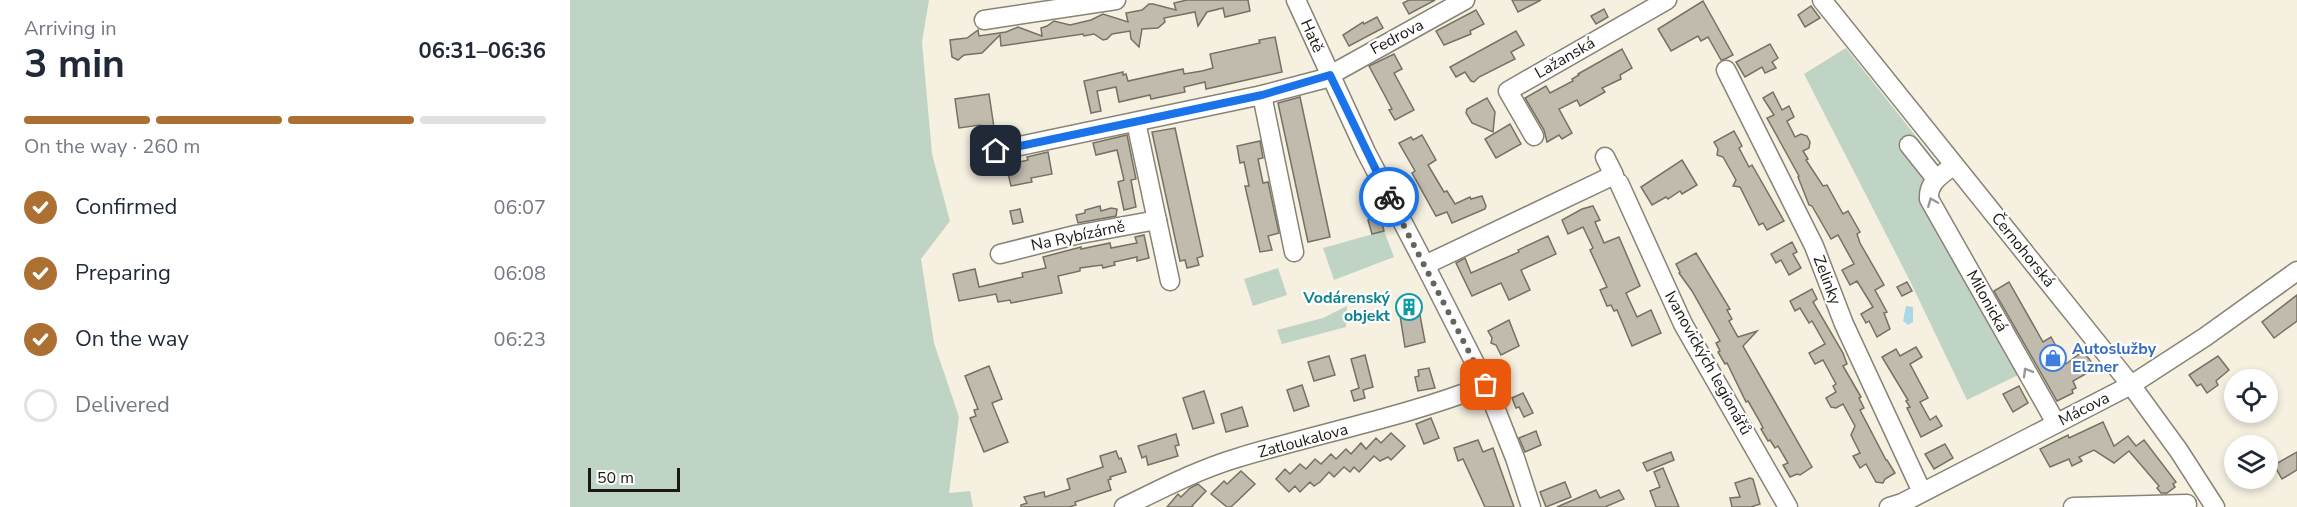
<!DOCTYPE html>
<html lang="en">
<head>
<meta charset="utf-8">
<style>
  body { margin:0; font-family:"Nunito Sans",sans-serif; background:#f2f2f3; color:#1f2937; height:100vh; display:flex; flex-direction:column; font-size:22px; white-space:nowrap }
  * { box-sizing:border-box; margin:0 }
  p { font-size:20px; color:#747a83 }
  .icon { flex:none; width:33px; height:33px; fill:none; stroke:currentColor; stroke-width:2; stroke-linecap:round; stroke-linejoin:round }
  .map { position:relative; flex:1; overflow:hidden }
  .details { display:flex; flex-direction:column; background:#fff; width:570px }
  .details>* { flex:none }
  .fabs { position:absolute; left:1654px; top:369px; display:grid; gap:12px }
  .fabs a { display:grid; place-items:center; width:54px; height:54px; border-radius:50%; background:#fff; box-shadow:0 3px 9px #0003; font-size:30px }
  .scale { position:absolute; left:18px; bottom:15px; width:92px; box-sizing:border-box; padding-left:6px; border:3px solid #1b1914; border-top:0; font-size:16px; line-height:21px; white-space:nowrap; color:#1b1914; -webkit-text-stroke:4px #fff; paint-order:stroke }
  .pin { position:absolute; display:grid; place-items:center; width:51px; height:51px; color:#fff; margin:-26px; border-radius:12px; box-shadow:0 3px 9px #0006 }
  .courier { position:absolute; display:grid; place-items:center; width:60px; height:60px; margin:-30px; border:4px solid #1a73e8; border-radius:50%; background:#fff; color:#222; box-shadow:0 2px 8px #0007 }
  .summary em { font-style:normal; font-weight:700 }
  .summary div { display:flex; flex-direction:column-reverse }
  .summary { display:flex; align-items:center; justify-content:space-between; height:102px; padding:0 24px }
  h1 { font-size:39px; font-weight:700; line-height:45px }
  .bar { display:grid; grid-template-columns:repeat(4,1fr); gap:9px 6px; align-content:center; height:72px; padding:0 24px }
  .bar i { height:8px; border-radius:4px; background:#e0e1e3 }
  .bar .active { background:#ac7032 }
  .bar p { grid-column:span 4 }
  ol { padding:0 24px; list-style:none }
  li { display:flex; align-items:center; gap:18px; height:66px }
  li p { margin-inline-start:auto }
  li .icon { padding:6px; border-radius:50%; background:#ac7032; color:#fff; stroke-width:4 }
  li:last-child { color:#747a83 }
  li i { width:33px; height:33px; border:3px solid #e0e1e3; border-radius:50% }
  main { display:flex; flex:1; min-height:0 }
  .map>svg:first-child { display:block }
</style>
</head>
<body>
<main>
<section class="details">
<div class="summary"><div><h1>3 min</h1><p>Arriving in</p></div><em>06:31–06:36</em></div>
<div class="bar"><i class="active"></i><i class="active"></i><i class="active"></i><i></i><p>On the way · 260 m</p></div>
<ol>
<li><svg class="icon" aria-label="check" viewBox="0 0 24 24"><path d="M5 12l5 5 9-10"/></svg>Confirmed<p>06:07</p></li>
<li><svg class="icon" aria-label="check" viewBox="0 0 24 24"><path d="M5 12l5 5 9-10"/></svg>Preparing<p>06:08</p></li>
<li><svg class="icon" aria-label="check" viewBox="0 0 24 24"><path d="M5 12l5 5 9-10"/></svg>On the way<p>06:23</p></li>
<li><i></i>Delivered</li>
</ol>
</section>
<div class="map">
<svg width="1727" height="507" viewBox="0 0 1727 507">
  <rect width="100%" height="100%" fill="#f5f0e0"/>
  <g fill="#bfd4c5">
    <path d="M0 0H359L352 42 362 154 380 221 351 259 364 343 389 417 379 493 400 491 403 507H0Z"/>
    <path d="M1276 48 1371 168 1356 180 1450 374 1397 400 1340 281 1234 74Z"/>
    <path d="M814 231 824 257 764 280 753 248Z"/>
    <path d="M708 268 717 295 683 306 674 279Z"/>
    <path d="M777 306 776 327 712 344 707 330 753 318Z"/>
  </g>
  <path fill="#acd7e9" d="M1336 306 1343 307V322L1338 325 1333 321Z"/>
  <g fill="#c0bbad" stroke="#757163" stroke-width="1.5">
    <path d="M617 0H678L680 11 655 17 653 8 637 12 628 26 625 12 594 18 595 22 588 28 572 29 569 47 561 39 560 31 542 34 537 39 533 40 524 34 514 36 513 34 431 46 430 35 412 53 394 55 388 60 382 57 380 40 397 38 408 30 409 36 436 32 448 27 472 36 471 28 477 26 484 21 500 25 521 20 533 14 558 22 556 13 572 10 579 4H583L606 10 604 3Z"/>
    <path d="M839 0H865L839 14 833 3Z"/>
    <path d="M942 0H971L948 12Z"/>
    <path d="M1133 1 1163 55 1155 59 1151 60 1138 37 1131 41 1128 36 1101 51 1088 29Z"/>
    <path d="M1241 6 1250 18 1235 27 1228 15Z"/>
    <path d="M1034 9 1038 17 1026 24 1021 16Z"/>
    <path d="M906 10 914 24 900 31 901 34 874 45 866 31Z"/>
    <path d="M807 17 813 28 779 46 773 35 793 22 794 24Z"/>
    <path d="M946 31 954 45 941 52 945 59 909 77 904 82 901 81 895 72 886 77 880 67Z"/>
    <path d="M705 37 712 72 636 89 635 82 614 87 615 92 581 99 580 95 549 102 546 87 527 91 531 111 521 113 514 81 553 72V75L556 74 558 81 613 69 614 74 632 71 643 68 640 54 690 43 689 40Z"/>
    <path d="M1200 44 1208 58 1202 62 1206 68 1195 73 1192 67 1175 77 1166 62Z"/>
    <path d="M1052 49 1062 68 1050 75 1051 79 1032 88 1035 92 1010 106 1007 100 989 109 1002 133 992 139 989 135 977 142 974 130 955 98 976 86 980 93 1003 81 1002 79 1009 75 1008 74Z"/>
    <path d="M824 54 832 69 824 73 844 110 825 120 819 110 822 109 799 66Z"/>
    <path d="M1203 92 1212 110 1219 106 1224 117 1217 121 1225 137 1231 134 1237 136 1240 142 1239 148 1233 151 1238 159 1236 160 1253 186 1257 185 1273 214 1278 211 1290 232 1287 234 1290 243 1314 285 1305 290 1317 312 1314 313 1320 329 1307 337 1299 321 1296 323 1291 314 1303 307 1287 281 1280 285 1272 270 1284 264 1268 235 1261 239 1242 206 1239 205 1228 177 1229 176 1197 118 1204 115 1193 98Z"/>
    <path d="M419 94 425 134 411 136 410 125 389 128 385 99Z"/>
    <path d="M730 97 760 237 738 242 708 103Z"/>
    <path d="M917 98 925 112 923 132 902 123 896 113 897 109Z"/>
    <path d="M940 124 951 144 926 158 915 139Z"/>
    <path d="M605 128 633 256 627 258 629 265 617 268 615 260 610 261 582 132Z"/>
    <path d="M1164 131 1172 146 1169 148 1179 167 1182 165 1214 221 1197 230 1193 223 1189 225 1170 187 1163 186 1166 180 1153 157 1147 155 1148 149 1144 142Z"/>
    <path d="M557 135 566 179 561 180 566 207 554 210 548 182 554 180 547 150 526 155 523 143Z"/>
    <path d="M852 135 866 160 858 165 874 192 877 191 885 204 900 197 901 199 912 196 916 206 915 209 882 223 877 212 866 216 842 173 845 171 829 143 841 137 843 140Z"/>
    <path d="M690 141 693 158 688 159 693 183 698 182 709 233 698 236 702 250 690 252 675 186H679L674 162 670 163 667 146Z"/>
    <path d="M478 152 482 174 461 178 462 182 441 186 436 165 458 160 457 157Z"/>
    <path d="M1112 160 1127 185 1112 194 1110 191 1098 199 1096 197 1082 205 1071 187Z"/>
    <path d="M530 206 531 211 541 208 547 209 546 216 508 223 506 215 515 213V210Z"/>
    <path d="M1023 206 1030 220 1025 222 1034 243 1049 237 1070 286 1056 293 1067 317 1081 310 1091 333 1062 346 1047 310 1044 311 1041 305 1037 306 1030 290 1037 287 1020 250 1023 248 1013 227 998 234 992 220 1012 209Z"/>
    <path d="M450 209 453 222 443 224 440 211Z"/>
    <path d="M810 216 814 231 802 234 798 220Z"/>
    <path d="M574 235 579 258 567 261V257L544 262 545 265 533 268 532 265 510 268V271L488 276 492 293 441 303 440 300 428 302 426 294 389 301 383 274 405 269 409 287 453 277 452 273 476 268 473 257 511 247V249L540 243 541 248 567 243 565 237Z"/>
    <path d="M978 236 986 254 951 270 960 290 939 300 931 283 902 296 886 263 895 258 901 273 949 252 948 250Z"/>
    <path d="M1222 242 1227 252 1223 254 1231 268 1219 275 1211 260 1206 263 1201 254Z"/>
    <path d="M1126 253 1160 309 1157 310 1162 319 1159 321 1168 337 1187 331 1173 346 1242 467 1230 475 1227 474 1220 477 1213 465 1218 463 1208 446 1205 448 1200 440 1198 441 1191 429 1193 428 1189 420 1178 401 1176 402 1157 363 1155 364 1148 352 1150 351 1146 343 1150 341 1122 291 1109 273 1110 272 1106 264Z"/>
    <path d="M1337 282 1342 291 1332 296 1327 287Z"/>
    <path d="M1439 282 1473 342 1481 337 1496 364 1513 351 1526 368 1503 381 1506 388 1502 390 1503 393 1487 401 1424 291Z"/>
    <path d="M1242 289 1247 299 1243 302 1273 353 1277 364 1273 366 1291 397 1289 398 1294 408 1290 410 1316 460H1317L1325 473 1315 479 1313 483 1306 482 1296 464 1290 468 1283 456 1290 453 1281 435 1285 426 1273 404 1266 408 1261 407 1256 398 1266 392 1263 386 1266 384 1253 360 1245 364 1239 353 1255 344 1242 321 1239 323 1230 308 1225 311 1220 301Z"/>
    <path d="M1727 295V321L1704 338 1692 322Z"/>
    <path d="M847 299 855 342 835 347 828 303Z"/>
    <path d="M939 320 949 346 931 355 926 345 921 343 922 338 918 331Z"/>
    <path d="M1346 347 1352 357 1340 364 1358 398 1350 402 1360 420 1366 416 1372 426 1351 437 1337 408 1340 407 1336 401 1338 400 1312 357 1326 349 1330 356Z"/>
    <path d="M795 355 803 387 793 390 795 398 784 401 781 391 789 388 781 359Z"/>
    <path d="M759 356 765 375 744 381 738 362Z"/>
    <path d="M1648 356 1659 370 1646 381 1648 385 1637 393 1631 384 1627 386 1619 375Z"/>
    <path d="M419 366 432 399 422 403 438 442 414 452 400 418 406 416 404 410 408 409 395 376Z"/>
    <path d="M859 368 865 388 848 391 845 377 849 376 848 370Z"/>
    <path d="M732 385 739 406 724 411 717 390Z"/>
    <path d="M1449 386 1458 403 1443 412 1433 394Z"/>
    <path d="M634 391 644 423 623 429 613 398Z"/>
    <path d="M953 393 963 413 954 417 949 407 946 408 942 398Z"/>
    <path d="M672 407 678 426 656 432 651 414Z"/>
    <path d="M861 418 869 438 854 444 846 424Z"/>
    <path d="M1533 422 1544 446 1558 436 1566 446 1574 440 1606 482 1603 484 1605 487 1597 493H1591L1587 488 1589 486 1559 451 1544 463 1524 450 1509 457 1512 461 1502 466 1499 459 1480 467 1470 449 1498 435 1499 438Z"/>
    <path d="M966 431 971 445 955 452 949 438Z"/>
    <path d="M821 433 835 446 821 460 818 457 810 461 804 456 789 472 784 467 780 472 774 467 764 477 759 472 750 482 744 486 740 482 730 492 725 486 719 492 706 479 715 469 720 474 730 464 736 469 745 459 751 464 761 454 766 459 776 449 781 454 791 443 796 449 806 438 811 443Z"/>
    <path d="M606 434 609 445 605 446 608 456 578 465 576 456 572 458 568 446Z"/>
    <path d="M908 440 913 452 923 448 944 507H915L893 459 888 461 884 448Z"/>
    <path d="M1375 444 1383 458 1364 469 1355 454Z"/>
    <path d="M546 451 549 459 551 458 556 472 540 477 541 479 538 480 541 490 505 502 506 505 499 507H451V505L457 503 454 497 474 492 475 497 500 489 497 479 533 467 530 456Z"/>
    <path d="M1101 452 1104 460 1077 471 1073 463Z"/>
    <path d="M1727 452V470L1712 479 1704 465Z"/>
    <path d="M1093 468 1109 507H1086L1080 491 1090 487 1084 472Z"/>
    <path d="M671 471 685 484 661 507H657L641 494 654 481 657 484Z"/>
    <path d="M1180 478 1183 479 1190 504 1181 507H1162L1160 498 1170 497 1165 483Z"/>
    <path d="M995 482 1001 497 976 507 970 492Z"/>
    <path d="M628 484 636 491 622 506 623 507H597L608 494 611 497 620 488Z"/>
    <path d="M1026 490 1030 498 1049 490 1054 499 1035 507H987Z"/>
  </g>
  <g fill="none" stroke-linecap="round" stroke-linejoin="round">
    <defs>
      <g id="minor">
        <path d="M726 0 796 152 855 265 916 385 945 458 961 507"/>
        <path d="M1252 0 1561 385 1609 451 1645 507"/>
        <path d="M414 20 546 0"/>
        <path d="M1156 70 1244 246 1274 324 1352 492"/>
        <path d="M692 95 724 252"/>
        <path d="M566 122 600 281"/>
        <path d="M964 136 938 91 1097 0"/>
        <path d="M1339 145 1366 179"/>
        <path d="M426 151 692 95 753 79 895 0"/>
        <path d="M1384 165C1372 175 1358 181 1359 199L1486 423"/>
        <path d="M1049 183 1113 324 1218 507"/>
        <path d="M430 254 505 235 587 220"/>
        <path d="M855 265 1044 175 1035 157"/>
        <path d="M554 507C591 489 627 470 667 458 749 433 835 417 916 385"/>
        <path d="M1319 507 1332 503 1561 385 1635 337 1727 271"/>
        <path d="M1503 507 1617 504"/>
      </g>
    </defs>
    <use href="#minor" stroke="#888375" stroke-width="21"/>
    <use href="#minor" stroke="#fff" stroke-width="18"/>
  </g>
  <defs><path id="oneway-chevron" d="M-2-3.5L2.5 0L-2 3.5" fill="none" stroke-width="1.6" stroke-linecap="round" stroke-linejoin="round" transform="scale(1.5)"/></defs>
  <g stroke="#989895">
    <use href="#oneway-chevron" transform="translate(1362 202) rotate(-112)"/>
    <use href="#oneway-chevron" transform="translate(1457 372) rotate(-120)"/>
  </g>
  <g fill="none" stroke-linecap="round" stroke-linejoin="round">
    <path stroke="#67645b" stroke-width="6" stroke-dasharray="0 10.8" d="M819 197 916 385"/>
    <path stroke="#1a73e8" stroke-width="8" d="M426 151 692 95 760 75 819 197"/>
  </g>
  <defs>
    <symbol id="building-ring" viewBox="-11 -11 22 22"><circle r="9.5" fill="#fff" stroke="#0f9aa8" stroke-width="1.5"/><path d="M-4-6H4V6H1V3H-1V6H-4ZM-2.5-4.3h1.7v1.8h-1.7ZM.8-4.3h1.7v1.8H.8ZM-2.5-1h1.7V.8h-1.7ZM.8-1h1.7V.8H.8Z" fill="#0f9aa8"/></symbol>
    <symbol id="shop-ring" viewBox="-11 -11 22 22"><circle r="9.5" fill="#fff" stroke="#3f7fe0" stroke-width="1.5"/><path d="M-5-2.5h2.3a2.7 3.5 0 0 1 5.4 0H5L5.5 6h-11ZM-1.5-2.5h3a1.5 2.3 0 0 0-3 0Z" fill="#3f7fe0"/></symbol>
  </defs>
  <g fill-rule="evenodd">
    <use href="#building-ring" x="824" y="292" width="30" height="30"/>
    <use href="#shop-ring" x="1468" y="343" width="30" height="30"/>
  </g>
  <g text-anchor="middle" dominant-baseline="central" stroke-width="4.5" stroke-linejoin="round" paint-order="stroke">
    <g font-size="16" fill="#1b1914" stroke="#fff">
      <text transform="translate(742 36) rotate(66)">Hatě</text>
      <text transform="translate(827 37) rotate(-28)">Fedrova</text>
      <text transform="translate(995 58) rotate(-30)">Lažanská</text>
      <text transform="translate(508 236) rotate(-12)">Na Rybízárně</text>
      <text transform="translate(1453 250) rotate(51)">Černohorská</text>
      <text transform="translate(1257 280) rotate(69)">Zelinky</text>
      <text transform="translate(1417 301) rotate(61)">Milonická</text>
      <text transform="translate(1138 363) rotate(61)">Ivanovických legionářů</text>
      <text transform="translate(1514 409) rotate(-27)">Mácova</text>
      <text transform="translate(733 441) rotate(-15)">Zatloukalova</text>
    </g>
    <g font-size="16" font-weight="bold" fill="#0d838f" stroke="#fff" text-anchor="end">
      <text x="820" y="298">Vodárenský<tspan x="820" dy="18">objekt</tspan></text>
    </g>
    <g font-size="16" font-weight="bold" fill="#366cbe" stroke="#fff" text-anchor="start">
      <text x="1502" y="349">Autoslužby<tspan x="1502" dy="18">Elzner</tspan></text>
    </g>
  </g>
</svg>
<div class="fabs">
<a><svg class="icon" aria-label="locate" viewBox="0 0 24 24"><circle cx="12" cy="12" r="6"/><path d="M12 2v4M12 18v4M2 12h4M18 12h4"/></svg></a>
<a><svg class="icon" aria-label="layers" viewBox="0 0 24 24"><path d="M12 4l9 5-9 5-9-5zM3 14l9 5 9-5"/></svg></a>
</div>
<div class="scale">50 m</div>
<div class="pin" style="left:916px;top:385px;background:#ea580c"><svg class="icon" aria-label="bag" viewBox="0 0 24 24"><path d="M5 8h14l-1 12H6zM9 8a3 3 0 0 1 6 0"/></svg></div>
<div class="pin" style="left:426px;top:151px;background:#1f2937"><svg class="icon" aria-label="home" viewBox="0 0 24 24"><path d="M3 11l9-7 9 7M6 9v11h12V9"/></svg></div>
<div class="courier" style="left:819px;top:197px"><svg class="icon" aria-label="bike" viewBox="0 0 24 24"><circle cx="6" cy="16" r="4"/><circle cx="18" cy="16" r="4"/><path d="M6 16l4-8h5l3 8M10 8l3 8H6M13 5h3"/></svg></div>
</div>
</main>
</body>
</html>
